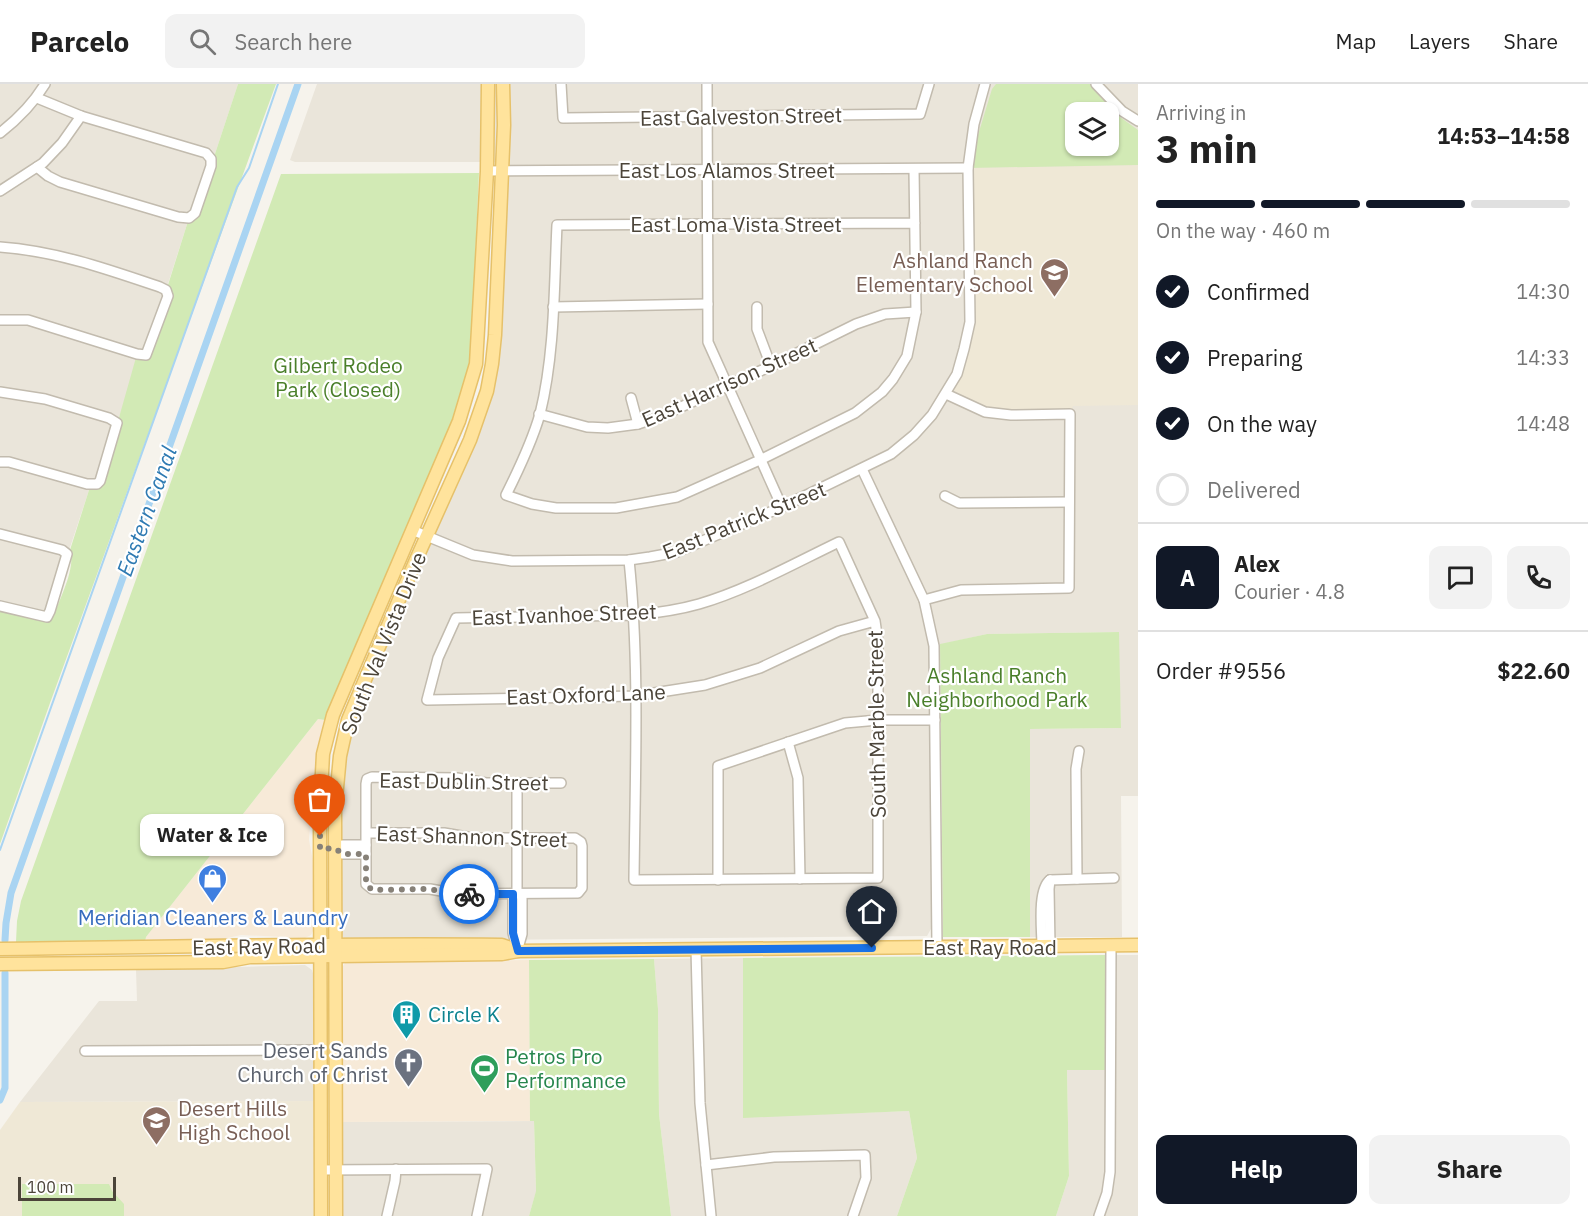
<!DOCTYPE html>
<html lang="en">
<head>
<meta charset="utf-8">
<style>
  body { margin:0; font-family:"IBM Plex Sans",sans-serif; background:#f2f2f2; color:#222; height:100vh; display:flex; flex-direction:column; font-size:22px; white-space:nowrap }
  * { box-sizing:border-box; margin:0 }
  p { font-size:20px; color:#767676 }
  .icon { flex:none; width:33px; height:33px; fill:none; stroke:currentColor; stroke-width:2; stroke-linecap:round; stroke-linejoin:round }
  .map { position:relative; flex:1; overflow:hidden }
  .details { display:flex; flex-direction:column; background:#fff; width:450px }
  .details>* { flex:none }
  .tools { position:absolute; left:1065px; top:18px; display:grid; gap:12px }
  .tools a { display:grid; place-items:center; width:54px; height:54px; border-radius:12px; background:#fff; box-shadow:0 2px 4px #0004; font-size:30px }
  .scale { position:absolute; left:18px; bottom:15px; width:98px; box-sizing:border-box; padding-left:6px; border:3px solid #4b4439; border-top:0; font-size:16px; line-height:21px; white-space:nowrap; color:#4b4439; -webkit-text-stroke:4px #fff; paint-order:stroke }
  .pin { position:absolute; display:grid; place-items:center; width:51px; height:51px; color:#fff; margin:-62px -26px; border-radius:50% 50% 50% 0; rotate:-45deg; box-shadow:0 0 6px #0007 }
  .pin .icon { rotate:45deg }
  .courier { position:absolute; display:grid; place-items:center; width:60px; height:60px; margin:-30px; border:4px solid #1a73e8; border-radius:50%; background:#fff; color:#222; box-shadow:0 2px 8px #0007 }
  .bubble { position:absolute; height:42px; border-radius:12px; background:#fff; box-shadow:0 2px 4px #0004; font-size:20px; font-weight:700; line-height:42px; text-align:center }
  .summary em { font-style:normal; font-weight:700 }
  .summary div { display:flex; flex-direction:column-reverse }
  .summary { display:flex; align-items:center; justify-content:space-between; height:102px; padding:0 18px }
  h1 { font-size:39px; font-weight:700; line-height:45px }
  .bar { display:grid; grid-template-columns:repeat(4,1fr); gap:9px 6px; align-content:center; height:72px; padding:0 18px }
  .bar i { height:8px; border-radius:4px; background:#e0e0e0 }
  .bar .selected { background:#111827 }
  .bar p { grid-column:span 4 }
  .line { display:flex; align-items:center; gap:15px; padding:0 18px; border-top:2px solid #e0e0e0 }
  .line div { flex:1 }
  .round { display:grid; place-items:center; flex:none; width:63px; height:63px; border-radius:12px; background:#f2f2f2 }
  ol { padding:0 18px; list-style:none }
  li { display:flex; align-items:center; gap:18px; height:66px }
  li p { margin-inline-start:auto }
  li .icon { padding:6px; border-radius:50%; background:#111827; color:#fff; stroke-width:4 }
  li:last-child { color:#767676 }
  li i { width:33px; height:33px; border:3px solid #e0e0e0; border-radius:50% }
  .cta { display:flex; gap:12px; margin-top:auto; padding:12px 18px }
  .cta a { flex:1; height:69px; border-radius:12px; background:#111827; color:#fff; font-size:24px; font-weight:700; line-height:69px; text-align:center }
  .cta a+a { background:#f2f2f2; color:#222 }
  header { display:flex; align-items:center; gap:36px; box-sizing:border-box; height:84px; padding:0 30px; background:#fff; border-bottom:2px solid #e0e0e0 }
  header strong { font-size:28px }
  nav { display:flex; gap:33px; margin-inline-start:auto; font-size:21px }
  .search { width:420px; height:54px; background:#f2f2f2; display:flex; align-items:center; gap:15px; box-sizing:border-box; padding:0 21px; border-radius:12px; color:#767676; font-size:22px }
  main { display:flex; flex:1; min-height:0 }
  .map>svg:first-child { display:block }
</style>
</head>
<body>
<header>
<strong>Parcelo</strong>
<div class="search"><svg class="icon" aria-label="search" viewBox="0 0 24 24"><circle cx="10" cy="10" r="6"/><path d="M15 15l6 6"/></svg>Search here</div>
<nav><a>Map</a><a>Layers</a><a>Share</a></nav>
</header>
<main>
<div class="map">
<svg width="1138" height="1132" viewBox="0 0 1138 1132">
  <rect width="100%" height="100%" fill="#f6f3ec"/>
  <g fill="#eae5da" fill-rule="evenodd">
    <path d="M0 0H238L211 82 189 134 166 206 117 339 100 397 89 406 47 533 0 522Z"/>
    <path d="M317 0H1138V712H1121L1122 853H1030V645L1121 644 1118 548 987 550 934 562 932 843 927 852 352 857 344 855 341 848V729L344 678 357 622 488 316 508 78H295L290 76ZM1076 28H1108V62H1076Z"/>
    <path d="M1105 871H1138V1132H1056L1069 1092 1067 986H1106Z"/>
    <path d="M743 874 744 1033 909 1027 917 1074 897 1132H671L659 1030 658 925 654 875Z"/>
    <path d="M305 881 312 886 314 893V1017L20 1018 99 917H137L136 886Z"/>
    <path d="M534 1037 536 1108 529 1132H342V1038Z"/>
  </g>
  <g fill="#f7ead8">
    <path d="M318 635 325 636 317 672 310 742 309 756 313 777 314 845 311 851 305 854 241 851 218 856 145 858 146 853Z"/>
    <path d="M529 876 530 1037 342 1038 341 885 345 879Z"/>
  </g>
  <g fill="#efe8d6">
    <path d="M1138 81V321L1073 322 1070 330 985 328 946 310 970 238 968 84Z"/>
    <path d="M314 1017V1132H0V1046L20 1018Z"/>
  </g>
  <g fill="#d2eab5" fill-rule="evenodd">
    <path d="M238 0H276L50 619 0 760V527L43 537 54 532C60 513 76 485 70 466L89 406 101 397 137 270 146 271 189 134 211 82Z"/>
    <path d="M996 0H1093L1120 33 1138 46V81L968 84 992 5ZM1076 28H1108V62H1076Z"/>
    <path d="M479 89 471 266 468 287 456 327 446 353 362 547 325 636 318 635 146 853 145 858H16L17 837 21 817 281 90Z"/>
    <path d="M1119 548 1121 644 1030 645V853H943L940 560 987 550Z"/>
    <path d="M1105 871 1106 986H1067L1069 1092 1056 1132H897L917 1074 909 1027 743 1034V874Z"/>
    <path d="M654 875 658 925 659 1030 671 1132H529L536 1107 534 1037H530L529 876Z"/>
    <path d="M22 1100H109L112 1107 124 1120V1132H22Z"/>
  </g>
  <g fill="none" stroke-linecap="round" stroke-linejoin="round">
    <path stroke="#a9d4f2" stroke-width="2" d="M0 766 237 103 249 84 278 0"/>
    <g stroke="#a9d4f2" stroke-width="7">
      <path d="M5 856 6 839 11 809 298 0"/>
      <path d="M0 1016 5 1004V889"/>
    </g>
    <defs>
      <g id="minor">
        <path d="M561 0 563 34 920 30 929 0"/>
        <path d="M707 0 708 258 782 423"/>
        <path d="M1096 0 1122 27 1138 37"/>
        <path d="M0 49C18 35 33 20 45 0"/>
        <path d="M37 83 48 92 60 98 178 133 189 134 195 129 211 82V75L206 69 81 32 37 14"/>
        <path d="M914 85 916 228 907 272 893 295 882 308 855 329 762 375 677 413 616 424H556L532 420 506 411C519 385 532 358 540 330 555 269 554 203 557 141L915 139"/>
        <path d="M487 87 968 84"/>
        <path d="M0 107 43 79 62 59 81 32"/>
        <path d="M0 163C56 167 107 185 160 203L166 206 168 212 146 271 137 270 28 236H0"/>
        <path d="M553 223 708 220"/>
        <path d="M757 223V245L771 282"/>
        <path d="M0 308 45 315 109 334 117 339 100 397 97 400H87L9 378H0"/>
        <path d="M631 314 638 340"/>
        <path d="M539 330 587 343 608 344 638 340 659 333 771 282 856 240 885 230 916 228"/>
        <path d="M862 385 924 516 934 562 937 863"/>
        <path d="M945 412 959 419 1069 418"/>
        <path d="M412 446 473 471 512 477 629 476 650 473 677 468 782 423 891 370 914 351 932 331 957 290 964 265 970 238 968 84 974 40 985 0"/>
        <path d="M0 450 62 466 67 470 50 527 47 533 0 522"/>
        <path d="M629 476C640 582 635 690 634 796L878 794V558L875 537 839 458C793 480 747 506 699 520 678 526 656 529 635 531L456 534 438 574 427 616 635 612 705 601 760 584 839 547 875 537"/>
        <path d="M924 516 961 506 1069 504 1070 330 1011 331 985 328 946 310"/>
        <path d="M788 658 798 694 800 795"/>
        <path d="M366 749H444L473 754H575L581 758 582 762V804L578 809 458 810 430 805H372L366 800V700L367 695 372 693 457 694 486 699H561"/>
        <path d="M366 761H342L335 764 342 770H366"/>
        <path d="M1077 795 1076 685 1079 667"/>
        <path d="M718 796V682L845 639 878 636H935"/>
        <path d="M1050 796 1114 794"/>
        <path d="M513 810V849L518 867"/>
        <path d="M517 810V699"/>
        <path d="M1042 862C1042 846 1037 806 1050 796"/>
        <path d="M1050 862 1049 805 1050 796"/>
        <path d="M518 864 522 850V810"/>
        <path d="M696 865 700 1019 711 1132"/>
        <path d="M85 967 320 966"/>
        <path d="M706 1081 774 1073 865 1071 866 1094 853 1132"/>
        <path d="M320 1086 487 1085 477 1132"/>
        <path d="M387 1132 395 1097 396 1085"/>
        <path d="M1099 1132 1107 1109 1110 1088 1111 862"/>
      </g>
      <g id="major">
        <path d="M0 865C167 863 334 859 502 861L518 867"/>
        <path d="M0 880 223 878 250 873 502 870 518 867 1138 861"/>
        <path d="M321 1132 320 726 323 670 333 631 459 337 476 280 487 87 488 0"/>
        <path d="M336 1132 335 725 340 672 348 636 361 605 415 478 470 356 487 307 492 280 495 251 504 41 503 0"/>
      </g>
    </defs>
    <use href="#minor" stroke="#c2bbae" stroke-width="12"/>
    <use href="#major" stroke="#e6c16a" stroke-width="15"/>
    <use href="#minor" stroke="#fff" stroke-width="9"/>
    <use href="#major" stroke="#ffe39c" stroke-width="12"/>
  </g>
  <g fill="none" stroke-linecap="round" stroke-linejoin="round">
    <path stroke="#878178" stroke-width="6" stroke-dasharray="0 10.8" d="M320 752V765L335 764 342 770H366V800L372 806 430 805 452 810H469"/>
    <path stroke="#1a73e8" stroke-width="8" d="M469 810H513V849L518 867 872 864"/>
  </g>
  <defs>
    <symbol id="school-pin" viewBox="-11 -11 22 30"><path d="M0 17L-7.5 6A9.5 9.5 0 1 1 7.5 6Z" fill="#8d6e63" stroke="#fff"/><path d="M0-5L7-2L0 1L-7-2ZM-4 1L0 2.5L4 1V4Q0 6-4 4Z" fill="#fff"/></symbol>
    <symbol id="shop-pin" viewBox="-11 -11 22 30"><path d="M0 17L-7.5 6A9.5 9.5 0 1 1 7.5 6Z" fill="#3f7fe0" stroke="#fff"/><path d="M-5-2.5h2.3a2.7 3.5 0 0 1 5.4 0H5L5.5 6h-11ZM-1.5-2.5h3a1.5 2.3 0 0 0-3 0Z" fill="#fff"/></symbol>
    <symbol id="building-pin" viewBox="-11 -11 22 30"><path d="M0 17L-7.5 6A9.5 9.5 0 1 1 7.5 6Z" fill="#0f9aa8" stroke="#fff"/><path d="M-4-6H4V6H1V3H-1V6H-4ZM-2.5-4.3h1.7v1.8h-1.7ZM.8-4.3h1.7v1.8H.8ZM-2.5-1h1.7V.8h-1.7ZM.8-1h1.7V.8H.8Z" fill="#fff"/></symbol>
    <symbol id="church-pin" viewBox="-11 -11 22 30"><path d="M0 17L-7.5 6A9.5 9.5 0 1 1 7.5 6Z" fill="#6b7280" stroke="#fff"/><path d="M-1.2-6h2.4v3.5h3.3v2.4h-3.3V6h-2.4V-.1h-3.3v-2.4h3.3Z" fill="#fff"/></symbol>
    <symbol id="stadium-pin" viewBox="-11 -11 22 30"><path d="M0 17L-7.5 6A9.5 9.5 0 1 1 7.5 6Z" fill="#2e9e5b" stroke="#fff"/><path d="M0-5a6.5 5 0 1 0 0 10a6.5 5 0 1 0 0-10ZM-3.5-1.8h7v3.6h-7Z" fill="#fff"/></symbol>
  </defs>
  <g fill-rule="evenodd">
    <use href="#school-pin" x="1038" y="172" width="33" height="45"/>
    <use href="#shop-pin" x="196" y="778" width="33" height="45"/>
    <use href="#building-pin" x="390" y="914" width="33" height="45"/>
    <use href="#church-pin" x="392" y="962" width="33" height="45"/>
    <use href="#stadium-pin" x="468" y="968" width="33" height="45"/>
    <use href="#school-pin" x="140" y="1020" width="33" height="45"/>
  </g>
  <g text-anchor="middle" dominant-baseline="central" stroke-width="4.5" stroke-linejoin="round" paint-order="stroke">
    <g font-size="21" fill="#4b4439" stroke="#fff">
      <text transform="translate(741 32) rotate(-1)">East Galveston Street</text>
      <text x="727" y="86">East Los Alamos Street</text>
      <text x="736" y="140">East Loma Vista Street</text>
      <text transform="translate(729 298) rotate(-24)">East Harrison Street</text>
      <text transform="translate(744 436) rotate(-22)">East Patrick Street</text>
      <text transform="translate(564 530) rotate(-2)">East Ivanhoe Street</text>
      <text transform="translate(383 559) rotate(-68)">South Val Vista Drive</text>
      <text transform="translate(586 610) rotate(-2)">East Oxford Lane</text>
      <text transform="translate(876 640) rotate(-91)">South Marble Street</text>
      <text transform="translate(464 697) rotate(1)">East Dublin Street</text>
      <text transform="translate(472 752) rotate(2)">East Shannon Street</text>
      <text transform="translate(259 862) rotate(-1)">East Ray Road</text>
      <text x="990" y="863">East Ray Road</text>
    </g>
    <g font-size="21" fill="#785e54" stroke="#fff" text-anchor="end">
      <text x="1033" y="176">Ashland Ranch<tspan x="1033" dy="24">Elementary School</tspan></text>
      <text x="178" y="1024" text-anchor="start">Desert Hills<tspan x="178" dy="24">High School</tspan></text>
    </g>
    <g font-size="21" fill="#4a7f2a" stroke="#fff">
      <text x="338" y="281">Gilbert Rodeo<tspan x="338" dy="24">Park (Closed)</tspan></text>
      <text x="997" y="591">Ashland Ranch<tspan x="997" dy="24">Neighborhood Park</tspan></text>
    </g>
    <g font-size="21" fill="#366cbe" stroke="#fff">
      <text x="213" y="833">Meridian Cleaners &amp; Laundry</text>
    </g>
    <g font-size="21" fill="#0d838f" stroke="#fff" text-anchor="start">
      <text x="428" y="930">Circle K</text>
    </g>
    <g font-size="21" fill="#5b616d" stroke="#fff" text-anchor="end">
      <text x="388" y="966">Desert Sands<tspan x="388" dy="24">Church of Christ</tspan></text>
    </g>
    <g font-size="21" fill="#27864d" stroke="#fff" text-anchor="start">
      <text x="505" y="972">Petros Pro<tspan x="505" dy="24">Performance</tspan></text>
    </g>
    <g font-size="22" font-style="italic" fill="#2e7ab2" stroke="#fff">
      <text transform="translate(146 427) rotate(-70)">Eastern Canal</text>
    </g>
  </g>
</svg>
<div class="tools">
<a><svg class="icon" aria-label="layers" viewBox="0 0 24 24"><path d="M12 4l9 5-9 5-9-5zM3 14l9 5 9-5"/></svg></a>
</div>
<div class="scale">100 m</div>
<div class="pin" style="left:320px;top:752px;background:#ea580c"><svg class="icon" aria-label="bag" viewBox="0 0 24 24"><path d="M5 8h14l-1 12H6zM9 8a3 3 0 0 1 6 0"/></svg></div>
<div class="pin" style="left:872px;top:864px;background:#1f2937"><svg class="icon" aria-label="home" viewBox="0 0 24 24"><path d="M3 11l9-7 9 7M6 9v11h12V9"/></svg></div>
<div class="courier" style="left:469px;top:810px"><svg class="icon" aria-label="bike" viewBox="0 0 24 24"><circle cx="6" cy="16" r="4"/><circle cx="18" cy="16" r="4"/><path d="M6 16l4-8h5l3 8M10 8l3 8H6M13 5h3"/></svg></div>
<div class="bubble" style="left:140px;top:730px;width:144px">Water &amp; Ice</div>
</div>
<section class="details">
<div class="summary"><div><h1>3 min</h1><p>Arriving in</p></div><em>14:53–14:58</em></div>
<div class="bar"><i class="selected"></i><i class="selected"></i><i class="selected"></i><i></i><p>On the way · 460 m</p></div>
<ol>
<li><svg class="icon" aria-label="check" viewBox="0 0 24 24"><path d="M5 12l5 5 9-10"/></svg>Confirmed<p>14:30</p></li>
<li><svg class="icon" aria-label="check" viewBox="0 0 24 24"><path d="M5 12l5 5 9-10"/></svg>Preparing<p>14:33</p></li>
<li><svg class="icon" aria-label="check" viewBox="0 0 24 24"><path d="M5 12l5 5 9-10"/></svg>On the way<p>14:48</p></li>
<li><i></i>Delivered</li>
</ol>
<div class="line" style="height:108px"><b class="round" style="background:#111827;color:#fff">A</b><div><b>Alex</b><p>Courier · 4.8</p></div><a class="round"><svg class="icon" aria-label="chat" viewBox="0 0 24 24"><path d="M4 5h16v11H9l-5 4z"/></svg></a><a class="round"><svg class="icon" aria-label="phone" viewBox="0 0 24 24"><path d="M5 4h4l2 5-3 2q2 4 5 5l2-3 5 2v4C11 20 4 13 5 4z"/></svg></a></div>
<div class="line" style="height:78px"><div>Order #9556</div><b>$22.60</b></div>
<div class="cta"><a>Help</a><a>Share</a></div>
</section>
</main>
</body>
</html>
